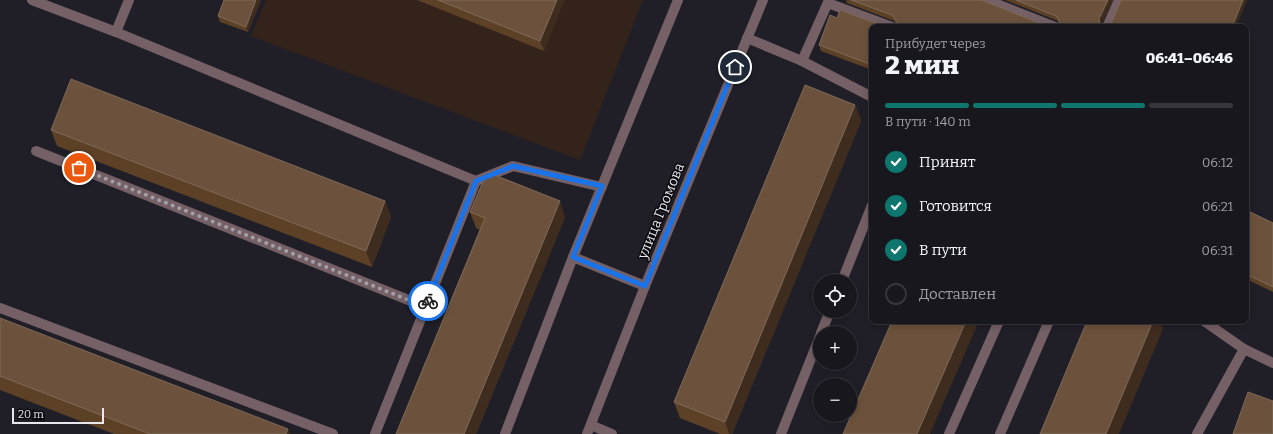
<!DOCTYPE html>
<html lang="ru">
<head>
<meta charset="utf-8">
<style>
  body { margin:0; font-family:Bitter,serif; background:#25242b; color:#f1f3f6; height:100vh; display:flex; flex-direction:column; font-size:15px; white-space:nowrap }
  * { box-sizing:border-box; margin:0 }
  p { font-size:13px; color:#9f9fa4 }
  .icon { flex:none; width:22px; height:22px; fill:none; stroke:currentColor; stroke-width:2; stroke-linecap:round; stroke-linejoin:round }
  .map { position:relative; flex:1; overflow:hidden }
  .drawer { position:absolute; left:869px; top:24px; width:380px; height:300px; display:flex; flex-direction:column; background:#18171e; border-radius:8px; box-shadow:0 2px 10px #0003,0 0 0 1px #36363c }
  .drawer>* { flex:none }
  .controls { position:absolute; left:813px; top:274px; display:grid; gap:8px }
  .controls a { display:grid; place-items:center; width:44px; height:44px; border-radius:50%; background:#18171e; box-shadow:0 2px 10px #0003,0 0 0 1px #36363c; font-size:20px }
  .scale { position:absolute; left:12px; bottom:10px; width:92px; box-sizing:border-box; padding-left:4px; border:2px solid #e8e7ee; border-top:0; font-size:11px; line-height:14px; white-space:nowrap; color:#e8e7ee; -webkit-text-stroke:3px #0a090d; paint-order:stroke }
  .pin { position:absolute; display:grid; place-items:center; width:34px; height:34px; color:#fff; margin:-17px; border:2px solid #fff; border-radius:50%; box-shadow:0 1px 4px #0007 }
  .courier { position:absolute; display:grid; place-items:center; width:40px; height:40px; margin:-20px; border:3px solid #1a73e8; border-radius:50%; background:#fff; color:#222; box-shadow:0 1px 5px #0007 }
  .head em { font-style:normal; font-weight:800 }
  .head div { display:flex; flex-direction:column-reverse }
  .head { display:flex; align-items:center; justify-content:space-between; height:68px; padding:0 16px }
  h1 { font-size:26px; font-weight:800; line-height:30px }
  .bar { display:grid; grid-template-columns:repeat(4,1fr); gap:6px 4px; align-content:center; height:48px; padding:0 16px }
  .bar i { height:5px; border-radius:3px; background:#36363c }
  .bar .selected { background:#0f766e }
  .bar p { grid-column:span 4 }
  ol { padding:0 16px; list-style:none }
  li { display:flex; align-items:center; gap:12px; height:44px }
  li p { margin-inline-start:auto }
  li .icon { padding:4px; border-radius:50%; background:#0f766e; color:#fff; stroke-width:4 }
  li:last-child { color:#9f9fa4 }
  li i { width:22px; height:22px; border:2px solid #36363c; border-radius:50% }
  .map>svg:first-child { display:block }
</style>
</head>
<body>
<div class="map">
<svg width="1273" height="434" viewBox="0 0 1273 434">
  <rect width="100%" height="100%" fill="#201f28"/>
  <path fill="#34231b" d="M266 0H643L580 160 251 36Z"/>
  <g fill="none" stroke-linecap="round" stroke-linejoin="round">
    <g stroke="#746065" stroke-width="10">
      <path d="M32 0 116 32 476 181"/>
      <path d="M987 0 1055 27"/>
      <path d="M828 3 892 27"/>
      <path d="M1107 27 1119 0"/>
      <path d="M116 32 129 0"/>
      <path d="M747 38 802 61 829 0"/>
      <path d="M802 61 872 97"/>
      <path d="M36 151 426 307"/>
      <path d="M842 281 872 205"/>
      <path d="M0 308 333 434"/>
      <path d="M1204 321 1244 349 1273 363"/>
      <path d="M821 333 830 311"/>
      <path d="M591 425 612 434"/>
      <path d="M375 434 476 181 513 166 602 187"/>
      <path d="M781 434 820 336"/>
      <path d="M949 434 999 321"/>
      <path d="M1000 434 1049 321"/>
      <path d="M1197 434 1244 349"/>
    </g>
    <path stroke="#746065" stroke-width="10" d="M573 257 645 286"/>
    <g stroke="#746065" stroke-width="10">
      <path d="M505 434 573 257 678 0"/>
      <path d="M587 434 645 286 763 0"/>
    </g>
  </g>
  <g fill="#5c4126">
    <path d="M224 0H261L248 32 220 22 218 16Z"/>
    <path d="M417 0H564L544 51Z"/>
    <path d="M846 0H982L896 24V23L894 21 847 3Z"/>
    <path d="M1005 0H1113L1101 25V26L1059 24V23L1058 21Z"/>
    <path d="M837 18 872 27V70L821 51 819 45Z"/>
    <path d="M855 105 861 121 732 434H720L680 418 674 402Z"/>
    <path d="M51 130 385 201 391 217 372 267 57 146Z"/>
    <path d="M1246 210 1273 223V292L1246 279Z"/>
    <path d="M470 212 565 217 476 434H396L480 230 476 228Z"/>
    <path d="M0 318 290 434H114L0 390Z"/>
  </g>
  <g fill="#3e2c1e">
    <path d="M256 0H261L248 32 246 27Z"/>
    <path d="M557 0H564L544 51 540 41Z"/>
    <path d="M1108 0H1113L1101 25V27L1099 19Z"/>
    <path d="M1243 0H1247L1236 27H1232Z"/>
    <path d="M855 105 861 121 732 434H729L725 422Z"/>
    <path d="M385 201 391 217 372 267 366 251Z"/>
    <path d="M560 201 565 217 476 434H464Z"/>
    <path d="M966 321H979L930 434H917Z"/>
    <path d="M1153 321H1160L1163 329 1119 434H1106Z"/>
    <path d="M288 429 290 434H286Z"/>
  </g>
  <g fill="#6c523c" stroke="#7f6a58">
    <path d="M224 0H256L246 27 218 16Z"/>
    <path d="M438 0H557L540 41Z"/>
    <path d="M851 0H982L1049 27H893L896 24V20L892 15Z"/>
    <path d="M1016 0H1108L1099 19 1100 26 1104 27H1055L1059 24V20L1056 16Z"/>
    <path d="M1121 0H1140L1143 1V0H1243L1232 27H1107L1111 24Z"/>
    <path d="M840 10 886 27H872V65L819 45 830 15 837 18Z"/>
    <path d="M71 79 385 201 366 251 51 130Z"/>
    <path d="M805 85 855 105 725 422 674 402Z"/>
    <path d="M487 172 560 201 464 434H396L485 218 470 212Z"/>
    <path d="M1246 210 1273 223V287L1246 274Z"/>
    <path d="M0 318 288 429 286 434H150L0 376Z"/>
    <path d="M892 321H966L917 434H843Z"/>
    <path d="M1087 321H1153L1106 434H1040Z"/>
    <path d="M1248 392 1273 401V434H1233Z"/>
  </g>
  <g fill="none" stroke-linecap="round" stroke-linejoin="round">
    <path stroke="#a2a1a9" stroke-width="4" stroke-dasharray="0 7.2" d="M79 168 426 307 428 301"/>
    <path stroke="#1a73e8" stroke-width="5" d="M428 301 476 181 513 166 602 186 573 257 645 286 735 67"/>
  </g>
  <g text-anchor="middle" dominant-baseline="central" stroke-width="3" stroke-linejoin="round" paint-order="stroke">
    <g font-size="14" fill="#e8e7ee" stroke="#0a090d">
      <text transform="translate(661 211) rotate(-68)">улица Громова</text>
    </g>
  </g>
</svg>
<div class="controls">
<a><svg class="icon" aria-label="locate" viewBox="0 0 24 24"><circle cx="12" cy="12" r="6"/><path d="M12 2v4M12 18v4M2 12h4M18 12h4"/></svg></a>
<a>+</a>
<a>−</a>
</div>
<div class="scale">20 m</div>
<div class="pin" style="left:79px;top:168px;background:#ea580c"><svg class="icon" aria-label="bag" viewBox="0 0 24 24"><path d="M5 8h14l-1 12H6zM9 8a3 3 0 0 1 6 0"/></svg></div>
<div class="pin" style="left:735px;top:67px;background:#1f2937"><svg class="icon" aria-label="home" viewBox="0 0 24 24"><path d="M3 11l9-7 9 7M6 9v11h12V9"/></svg></div>
<div class="courier" style="left:428px;top:301px"><svg class="icon" aria-label="bike" viewBox="0 0 24 24"><circle cx="6" cy="16" r="4"/><circle cx="18" cy="16" r="4"/><path d="M6 16l4-8h5l3 8M10 8l3 8H6M13 5h3"/></svg></div>
<section class="drawer">
<div class="head"><div><h1>2 мин</h1><p>Прибудет через</p></div><em>06:41–06:46</em></div>
<div class="bar"><i class="selected"></i><i class="selected"></i><i class="selected"></i><i></i><p>В пути · 140 m</p></div>
<ol>
<li><svg class="icon" aria-label="check" viewBox="0 0 24 24"><path d="M5 12l5 5 9-10"/></svg>Принят<p>06:12</p></li>
<li><svg class="icon" aria-label="check" viewBox="0 0 24 24"><path d="M5 12l5 5 9-10"/></svg>Готовится<p>06:21</p></li>
<li><svg class="icon" aria-label="check" viewBox="0 0 24 24"><path d="M5 12l5 5 9-10"/></svg>В пути<p>06:31</p></li>
<li><i></i>Доставлен</li>
</ol>
</section>
</div>
</body>
</html>
